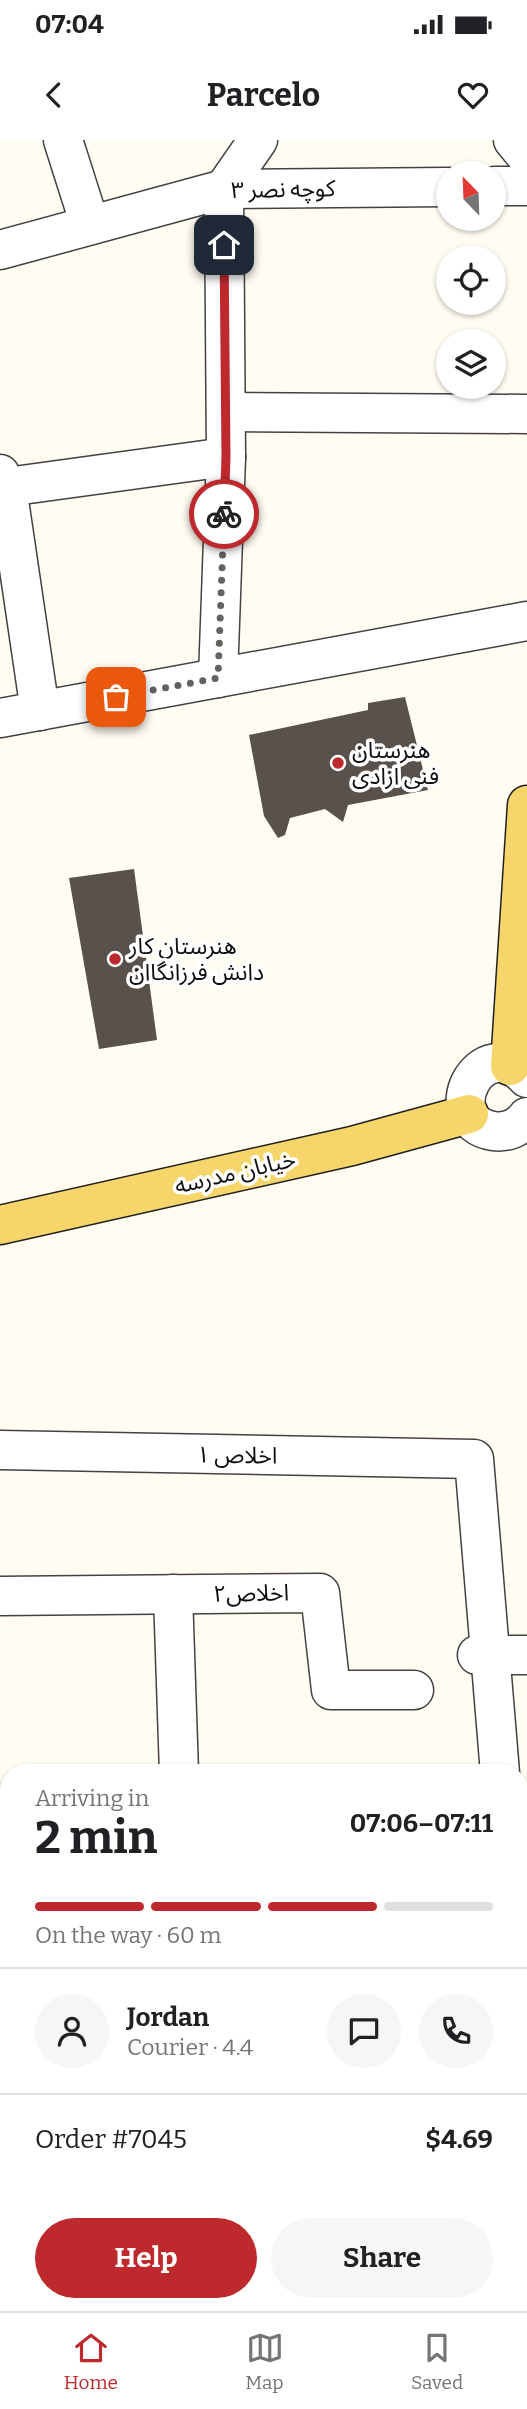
<!DOCTYPE html>
<html lang="en">
<head>
<meta charset="utf-8">
<style>
  body { margin:0; font-family:Bitter,"Noto Sans Arabic",serif; background:#f6f6f6; color:#202124; height:100vh; display:flex; flex-direction:column; font-size:26px; white-space:nowrap }
  * { box-sizing:border-box; margin:0 }
  p { font-size:23px; color:#757577 }
  .icon { flex:none; width:38px; height:38px; fill:none; stroke:currentColor; stroke-width:2; stroke-linecap:round; stroke-linejoin:round }
  .map { position:relative; flex:1; overflow:hidden }
  .panel { position:absolute; left:0px; top:1624px; width:528px; height:548px; display:flex; flex-direction:column; background:#fff; border-radius:28px 28px 0 0; box-shadow:0 2px 5px #0004 }
  .panel>* { flex:none }
  .needle { width:46px; rotate:337deg }
  .controls { position:absolute; left:436px; top:21px; display:grid; gap:14px }
  .controls a { display:grid; place-items:center; width:70px; height:70px; border-radius:50%; background:#fff; box-shadow:0 2px 5px #0004; font-size:35px }
  .pin { position:absolute; display:grid; place-items:center; width:60px; height:60px; color:#fff; margin:-30px; border-radius:14px; box-shadow:0 4px 10px #0006 }
  .courier { position:absolute; display:grid; place-items:center; width:70px; height:70px; margin:-35px; border:5px solid #be292e; border-radius:50%; background:#fff; color:#222; box-shadow:0 2px 9px #0007 }
  .summary em { font-style:normal; font-weight:700 }
  .summary div { display:flex; flex-direction:column-reverse }
  .summary { display:flex; align-items:center; justify-content:space-between; height:119px; padding:0 35px }
  h1 { font-size:46px; font-weight:700; line-height:52px }
  .bar { display:grid; grid-template-columns:repeat(4,1fr); gap:10px 7px; align-content:center; height:84px; padding:0 35px }
  .bar i { height:9px; border-radius:5px; background:#e0e0e0 }
  .bar .on { background:#be292e }
  .bar p { grid-column:span 4 }
  .line { display:flex; align-items:center; gap:18px; padding:0 35px; border-top:2px solid #e0e0e0 }
  .line div { flex:1 }
  .round { display:grid; place-items:center; flex:none; width:74px; height:74px; border-radius:37px; background:#f6f6f6 }
  .cta { display:flex; gap:14px; margin-top:auto; padding:14px 35px }
  .cta a { flex:1; height:80px; border-radius:42px; background:#be292e; color:#fff; font-size:28px; font-weight:700; line-height:80px; text-align:center }
  .cta a+a { background:#f6f6f6; color:#202124 }
  .status { display:flex; justify-content:space-between; align-items:center; height:49px; padding:0 35px; background:#fff; direction:ltr }
  .status svg { height:19px; fill:currentColor }
  header { display:flex; justify-content:space-between; align-items:center; height:91px; padding:0 35px; background:#fff; font-size:32px; font-weight:700 }
  .menu { display:flex; justify-content:space-around; align-items:center; height:98px; border-top:2px solid #e0e0e0; background:#fff; font-size:19px; color:#757577 }
  .menu a { display:grid; justify-items:center; gap:4px }
  .menu .on { color:#be292e }
  .map>svg:first-child { display:block }
</style>
</head>
<body>
<div class="status"><b>07:04</b><svg viewBox="0 0 49 12"><path d="M0 12V9h3v3zM5 12V6h3v6zM10 12V3h3v9zM15 12V0h3v12zM26 1h20v11H26zM47 4h2v5h-2z"/></svg></div>
<header><svg class="icon" aria-label="back" viewBox="0 0 24 24"><path d="M15 5l-7 7 7 7"/></svg>Parcelo<svg class="icon" aria-label="heart" viewBox="0 0 24 24"><path d="M12 20l-8-8c-3-5 5-10 8-4 3-6 11-1 8 4z"/></svg></header>
<div class="map">
<svg width="527" height="2171" viewBox="0 0 527 2171">
  <rect width="100%" height="100%" fill="#fffcf2"/>
  <g fill="#58514c">
    <path d="M405 557 428 650 348 665 343 682 325 669 290 678 285 695 278 698 264 676 249 595 368 570V563Z"/>
    <path d="M134 729 157 900 99 909 69 738Z"/>
  </g>
  <g fill="none" stroke-linecap="round" stroke-linejoin="round">
    <defs>
      <g id="minor">
        <path d="M63 0 90 85"/>
        <path d="M513 0 527 17"/>
        <path d="M494 46H527"/>
        <path d="M0 110 224 49 448 47"/>
        <path d="M226 272 527 274"/>
        <path d="M0 334 7 347 40 571"/>
        <path d="M7 347 226 317"/>
        <path d="M218 538 226 317 224 49 258 0"/>
        <path d="M0 578 527 481"/>
        <path d="M527 938C480 887 435 982 493 991 507 993 519 988 527 977"/>
        <path d="M0 1310 474 1319 500 1633"/>
        <path d="M173 1454 179 1633"/>
        <path d="M0 1456 320 1453 331 1550H414"/>
        <path d="M477 1515H527"/>
        <path d="M0 1686H9"/>
        <path d="M520 1760H527"/>
        <path d="M0 1920H9"/>
        <path d="M520 1986H527"/>
        <path d="M0 2147H9"/>
        <path d="M188 2163 189 2171"/>
        <path d="M497 2163 498 2171"/>
      </g>
      <g id="major">
        <path d="M510 926 527 665"/>
        <path d="M0 1085 352 1006 469 974"/>
      </g>
    </defs>
    <use href="#minor" stroke="#424242" stroke-width="41"/>
    <use href="#major" stroke="#202020" stroke-width="41"/>
    <use href="#minor" stroke="#fff" stroke-width="38"/>
    <use href="#major" stroke="#f6d66b" stroke-width="38"/>
  </g>
  <g fill="none" stroke-linecap="round" stroke-linejoin="round">
    <path stroke="#63625e" stroke-width="7" stroke-dasharray="0 12.6" d="M116 557 218 538 224 374"/>
    <path stroke="#be292e" stroke-width="9" d="M224 374 226 317 224 105"/>
  </g>
  <g fill="#be292e" stroke="#fff" stroke-width="2.5">
    <circle cx="338" cy="623" r="7"/>
    <circle cx="115" cy="819" r="7"/>
  </g>
  <g text-anchor="middle" dominant-baseline="central" stroke-width="7" stroke-linejoin="round" paint-order="stroke">
    <g font-size="23" fill="#0f0f0f" stroke="#fff">
      <text transform="translate(283 49) rotate(-1)">کوچه نصر ۳</text>
      <text transform="translate(235 1032) rotate(-13)">خیابان مدرسه</text>
      <text transform="translate(237 1315) rotate(1)">اخلاص ۱</text>
      <text transform="translate(251 1453) rotate(-1)">اخلاص۲</text>
    </g>
    <g font-size="23" fill="#0f0f0f" stroke="#fff" text-anchor="start">
      <text x="352" y="610">هنرستان<tspan x="352" dy="26">فنی ازادی</tspan></text>
      <text x="129" y="806">هنرستان کار<tspan x="129" dy="26">دانش فرزانگاان</tspan></text>
    </g>
  </g>
</svg>
<div class="controls">
<a><svg class="needle" viewBox="-14 -14 28 28"><path d="M0-13l5 13h-10z" fill="#e53935"/><path d="M0 13l5-13h-10z" fill="#757577"/></svg></a>
<a><svg class="icon" aria-label="locate" viewBox="0 0 24 24"><circle cx="12" cy="12" r="6"/><path d="M12 2v4M12 18v4M2 12h4M18 12h4"/></svg></a>
<a><svg class="icon" aria-label="layers" viewBox="0 0 24 24"><path d="M12 4l9 5-9 5-9-5zM3 14l9 5 9-5"/></svg></a>
</div>
<div class="pin" style="left:116px;top:557px;background:#ea580c"><svg class="icon" aria-label="bag" viewBox="0 0 24 24"><path d="M5 8h14l-1 12H6zM9 8a3 3 0 0 1 6 0"/></svg></div>
<div class="pin" style="left:224px;top:105px;background:#1f2937"><svg class="icon" aria-label="home" viewBox="0 0 24 24"><path d="M3 11l9-7 9 7M6 9v11h12V9"/></svg></div>
<div class="courier" style="left:224px;top:374px"><svg class="icon" aria-label="bike" viewBox="0 0 24 24"><circle cx="6" cy="16" r="4"/><circle cx="18" cy="16" r="4"/><path d="M6 16l4-8h5l3 8M10 8l3 8H6M13 5h3"/></svg></div>
<section class="panel">
<div class="summary"><div><h1>2 min</h1><p>Arriving in</p></div><em>07:06–07:11</em></div>
<div class="bar"><i class="on"></i><i class="on"></i><i class="on"></i><i></i><p>On the way · 60 m</p></div>
<div class="line" style="height:126px"><a class="round"><svg class="icon" aria-label="person" viewBox="0 0 24 24"><circle cx="12" cy="8" r="4"/><path d="M4 21q1-7 8-7t8 7"/></svg></a><div><b>Jordan</b><p>Courier · 4.4</p></div><a class="round"><svg class="icon" aria-label="chat" viewBox="0 0 24 24"><path d="M4 5h16v11H9l-5 4z"/></svg></a><a class="round"><svg class="icon" aria-label="phone" viewBox="0 0 24 24"><path d="M5 4h4l2 5-3 2q2 4 5 5l2-3 5 2v4C11 20 4 13 5 4z"/></svg></a></div>
<div class="line" style="height:91px"><div>Order #7045</div><b>$4.69</b></div>
<div class="cta"><a>Help</a><a>Share</a></div>
</section>
</div>
<nav class="menu">
<a class="on"><svg class="icon" aria-label="home" viewBox="0 0 24 24"><path d="M3 11l9-7 9 7M6 9v11h12V9"/></svg>Home</a>
<a><svg class="icon" aria-label="map" viewBox="0 0 24 24"><path d="M3 6l6-2 6 2 6-2v14l-6 2-6-2-6 2zM9 4v14M15 6v14"/></svg>Map</a>
<a><svg class="icon" aria-label="saved" viewBox="0 0 24 24"><path d="M7 4h10v16l-5-4-5 4z"/></svg>Saved</a>
</nav>
</body>
</html>
